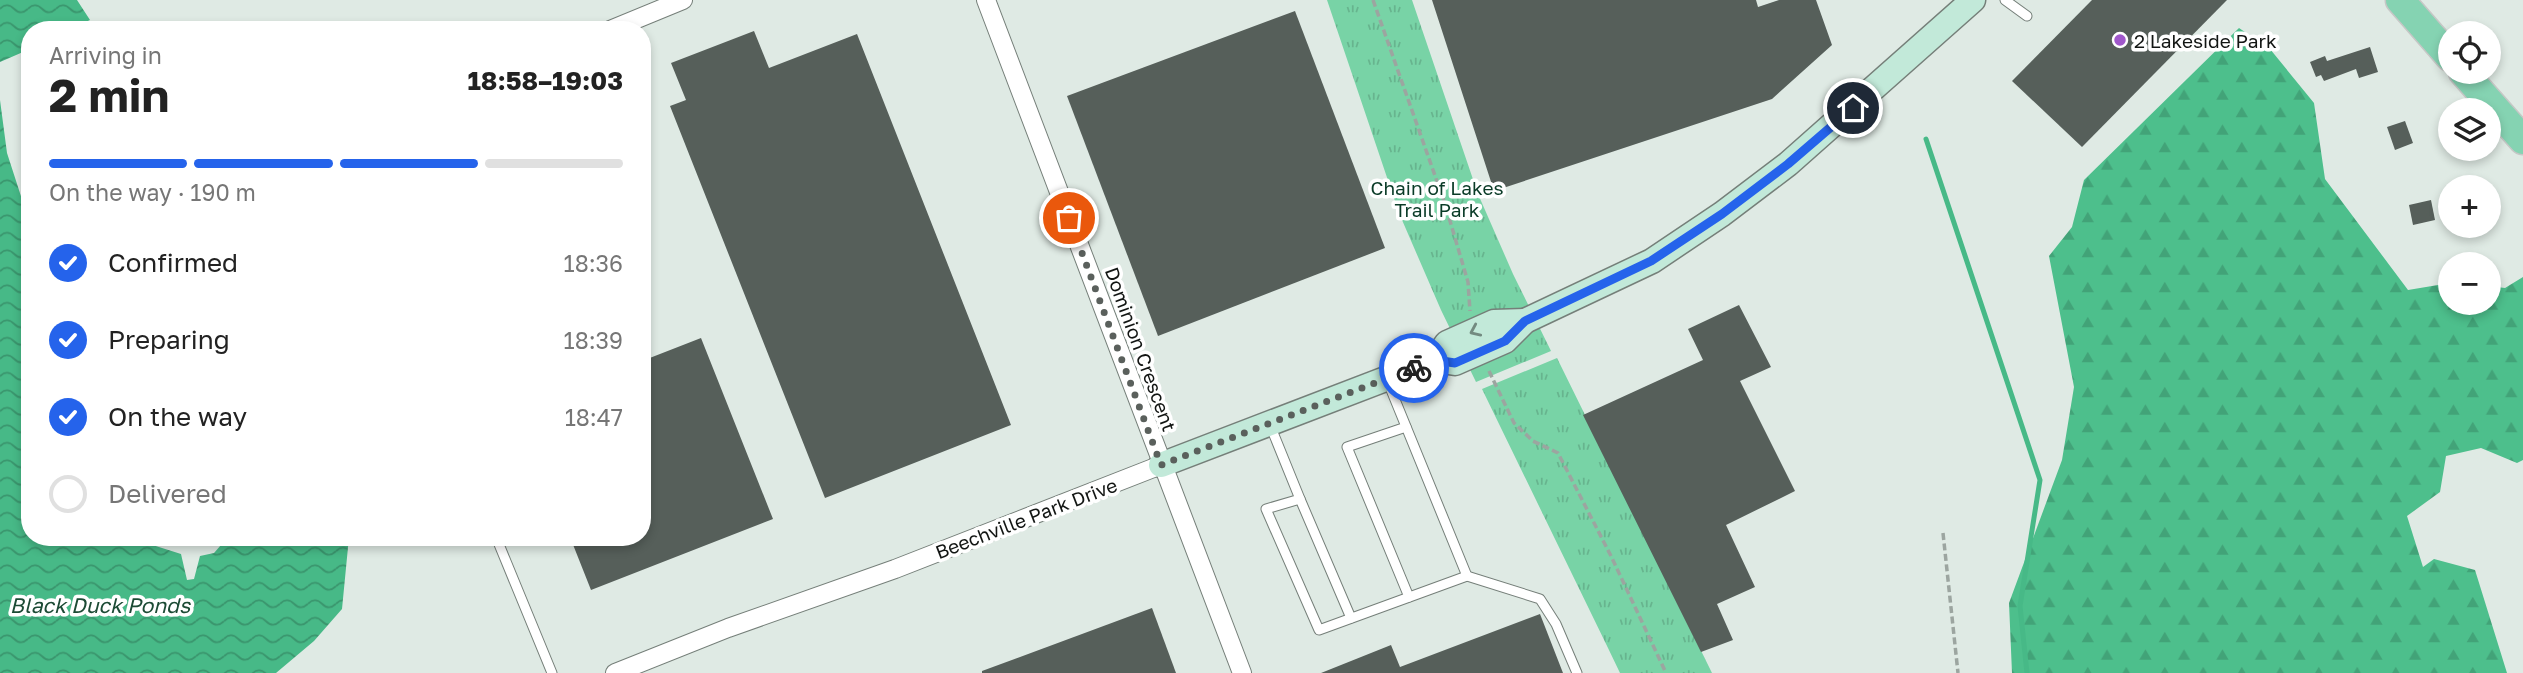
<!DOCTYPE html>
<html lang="en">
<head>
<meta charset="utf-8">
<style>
  body { margin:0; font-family:"Golos Text",sans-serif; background:#f2f2f2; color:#222; height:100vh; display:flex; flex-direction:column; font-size:26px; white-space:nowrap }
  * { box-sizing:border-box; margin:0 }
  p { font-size:23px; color:#767676 }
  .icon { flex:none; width:38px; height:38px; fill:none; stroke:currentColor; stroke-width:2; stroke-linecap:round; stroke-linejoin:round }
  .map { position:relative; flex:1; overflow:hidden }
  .panel { position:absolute; left:21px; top:21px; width:630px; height:525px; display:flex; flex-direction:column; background:#fff; border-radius:28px; box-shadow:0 4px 10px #0003 }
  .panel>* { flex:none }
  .buttons { position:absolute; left:2438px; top:21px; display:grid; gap:14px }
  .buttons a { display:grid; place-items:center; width:63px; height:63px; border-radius:50%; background:#fff; box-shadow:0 4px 10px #0003; font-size:35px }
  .pin { position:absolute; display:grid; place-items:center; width:60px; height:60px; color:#fff; margin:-30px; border:4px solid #fff; border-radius:50%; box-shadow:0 2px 7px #0007 }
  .courier { position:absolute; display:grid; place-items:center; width:70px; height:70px; margin:-35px; border:5px solid #2563eb; border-radius:50%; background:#fff; color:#222; box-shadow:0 2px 9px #0007 }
  .summary em { font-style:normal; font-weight:700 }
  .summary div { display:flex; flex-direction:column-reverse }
  .summary { display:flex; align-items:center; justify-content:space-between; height:119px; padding:0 28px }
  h1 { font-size:46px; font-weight:700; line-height:52px }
  .bar { display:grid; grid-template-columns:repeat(4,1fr); gap:10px 7px; align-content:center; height:84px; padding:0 28px }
  .bar i { height:9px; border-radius:5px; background:#e0e0e0 }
  .bar .current { background:#2563eb }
  .bar p { grid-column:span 4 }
  ol { padding:0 28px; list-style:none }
  li { display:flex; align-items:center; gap:21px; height:77px }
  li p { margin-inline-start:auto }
  li .icon { padding:7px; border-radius:50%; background:#2563eb; color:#fff; stroke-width:4 }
  li:last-child { color:#767676 }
  li i { width:38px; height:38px; border:4px solid #e0e0e0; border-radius:50% }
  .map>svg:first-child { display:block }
</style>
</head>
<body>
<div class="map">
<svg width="2523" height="673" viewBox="0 0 2523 673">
  <defs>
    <pattern id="forest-firs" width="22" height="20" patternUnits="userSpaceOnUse" patternTransform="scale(1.75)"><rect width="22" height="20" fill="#4dbf8c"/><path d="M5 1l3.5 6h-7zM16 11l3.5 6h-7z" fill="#42a378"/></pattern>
    <pattern id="park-tufts" width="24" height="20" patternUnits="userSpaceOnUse" patternTransform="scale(1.75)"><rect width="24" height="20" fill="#78d3a6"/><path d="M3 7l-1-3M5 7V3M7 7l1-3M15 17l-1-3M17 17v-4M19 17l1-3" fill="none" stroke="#67b48e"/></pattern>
    <pattern id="water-waves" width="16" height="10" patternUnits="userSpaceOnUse" patternTransform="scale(1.75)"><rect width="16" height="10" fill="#47b987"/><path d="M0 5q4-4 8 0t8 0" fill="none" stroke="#3a956d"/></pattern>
  </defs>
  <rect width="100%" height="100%" fill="#dfeae4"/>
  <path fill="url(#forest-firs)" d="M2239 28 2270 49 2314 103 2325 179 2408 290 2450 283V303H2488L2489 286 2505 288 2523 277V460L2517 463 2481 448 2446 456 2440 492 2407 516 2423 567 2434 559 2475 570 2507 673H2012L2009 603 2062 460 2074 387 2049 256 2072 227 2084 180Z"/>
  <g fill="url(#park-tufts)">
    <path d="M1327 0H1412L1478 194 1513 274 1551 351 1476 382 1441 310 1399 213Z"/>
    <path d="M1557 358 1712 673H1620L1608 648 1482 389Z"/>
  </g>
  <g fill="url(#water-waves)">
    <path d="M0 0H77L90 20 69 30H30V49L0 62Z"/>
    <path d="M0 100 7 153 30 224V537H138L140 541 181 554 187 580 194 579 200 556 214 553 228 537H349L342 609 314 641 276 673H0Z"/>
  </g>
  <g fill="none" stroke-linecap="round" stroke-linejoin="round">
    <path stroke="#47b987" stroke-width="5" d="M1926 139 2040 480 2020 606 2027 673"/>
  </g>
  <g fill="#565f5a">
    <path d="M1432 0H1756L1758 7 1779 0H1816L1832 45 1772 99 1494 191Z"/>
    <path d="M2092 0H2227L2082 147 2012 81Z"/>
    <path d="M1295 11 1385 248 1158 336 1067 96Z"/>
    <path d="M754 31 769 68 857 34 1011 425 825 498 670 106 686 100 671 63Z"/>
    <path d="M2370 47 2378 72 2359 78 2356 69 2324 81 2321 75 2316 77 2310 62 2325 56 2327 61Z"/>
    <path d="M2405 121 2413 143 2395 150 2387 127Z"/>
    <path d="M2431 200 2435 220 2413 225 2409 205Z"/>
    <path d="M1739 305 1771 367 1740 381 1795 491 1726 525 1755 587 1717 604 1733 640 1701 652 1583 415 1703 360 1688 329Z"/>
    <path d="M701 338 773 519 591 590 570 537H642V361Z"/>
    <path d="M1152 608 1176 673H982V671Z"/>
    <path d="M1540 614 1563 673H1321L1391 645 1400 667Z"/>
  </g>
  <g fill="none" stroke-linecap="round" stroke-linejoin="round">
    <defs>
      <g id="lane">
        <path d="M2005 0 2027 16"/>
        <path d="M1270 425 1300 499 1266 509 1319 630 1467 576 1387 380"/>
        <path d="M1406 427 1347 447 1409 597"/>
        <path d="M1300 499 1351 618"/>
        <path d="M496 537 552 673"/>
        <path d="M1467 576 1540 599 1556 624 1577 673"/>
      </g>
      <g id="street">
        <path d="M986 0 1242 673"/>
        <path d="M610 30 683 0"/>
        <path d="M615 673 728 628 895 569 1161 465"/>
      </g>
      <g id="secondary">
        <path d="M1435 360 1447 343 1494 322 1525 321"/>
        <path d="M1161 465 1435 360 1455 363 1505 341 1525 321 1652 261 1722 214 1788 164 1973 0"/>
      </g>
      <g id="primary">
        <path d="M2400 0 2450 57"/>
        <path d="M2463 72 2523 140"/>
      </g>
    </defs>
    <use href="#lane" stroke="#757f79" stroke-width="11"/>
    <use href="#street" stroke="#757f79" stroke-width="20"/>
    <use href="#secondary" stroke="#757f79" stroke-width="27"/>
    <use href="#primary" stroke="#c6c7c6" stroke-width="31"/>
    <g stroke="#9ca5a0" stroke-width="3.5" stroke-dasharray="7 3.5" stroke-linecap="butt">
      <path d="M1373 0 1445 204 1468 282 1470 311"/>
      <path d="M1489 371 1514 423 1533 441 1558 453 1611 556 1666 673"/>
      <path d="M1943 533 1958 673"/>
    </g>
    <use href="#lane" stroke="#fff" stroke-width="9"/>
    <use href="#street" stroke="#fff" stroke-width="18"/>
    <use href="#secondary" stroke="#c2e9d9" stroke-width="24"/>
    <use href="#primary" stroke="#85d3b2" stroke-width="28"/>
  </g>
  <defs><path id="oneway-chevron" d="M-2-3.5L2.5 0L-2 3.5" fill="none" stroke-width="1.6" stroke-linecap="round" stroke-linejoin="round" transform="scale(1.75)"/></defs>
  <use stroke="#738a80" href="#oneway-chevron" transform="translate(1475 331) rotate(156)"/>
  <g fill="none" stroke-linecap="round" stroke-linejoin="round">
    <path stroke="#5a605c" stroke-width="7" stroke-dasharray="0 12.6" d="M1069 218 1161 465 1414 368"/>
    <path stroke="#2563eb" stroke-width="9" d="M1414 368 1435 360 1455 363 1505 341 1525 321 1651 261 1722 214 1788 164 1853 108"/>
  </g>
  <circle fill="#a057cb" stroke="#fff" stroke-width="2.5" cx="2120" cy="40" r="7"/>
  <g text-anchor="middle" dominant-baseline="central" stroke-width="7" stroke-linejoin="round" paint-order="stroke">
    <g font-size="19" fill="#121513" stroke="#fff" text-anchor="start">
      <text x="2134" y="40">2 Lakeside Park</text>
    </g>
    <g font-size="19" fill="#0a3b27" stroke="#fff">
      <text x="1437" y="187">Chain of Lakes<tspan x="1437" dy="22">Trail Park</tspan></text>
    </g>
    <g font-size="19" fill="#121513" stroke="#fff">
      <text transform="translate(1141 349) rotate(70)">Dominion Crescent</text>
      <text transform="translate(1026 518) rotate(-21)">Beechville Park Drive</text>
    </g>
    <g font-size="21" font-style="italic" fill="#1c4b35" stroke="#fff">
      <text x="100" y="605">Black Duck Ponds</text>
    </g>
  </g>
</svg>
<div class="buttons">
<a><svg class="icon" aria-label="locate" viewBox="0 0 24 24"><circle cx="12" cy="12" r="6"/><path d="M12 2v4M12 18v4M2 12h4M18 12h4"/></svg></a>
<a><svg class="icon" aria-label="layers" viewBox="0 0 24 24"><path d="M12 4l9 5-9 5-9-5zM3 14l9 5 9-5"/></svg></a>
<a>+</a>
<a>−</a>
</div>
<div class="pin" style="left:1069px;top:218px;background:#ea580c"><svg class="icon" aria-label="bag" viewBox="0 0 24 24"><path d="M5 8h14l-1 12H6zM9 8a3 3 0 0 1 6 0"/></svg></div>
<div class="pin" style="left:1853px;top:108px;background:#1f2937"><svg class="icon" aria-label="home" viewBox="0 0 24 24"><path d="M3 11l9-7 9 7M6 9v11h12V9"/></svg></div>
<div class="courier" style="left:1414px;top:368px"><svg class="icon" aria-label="bike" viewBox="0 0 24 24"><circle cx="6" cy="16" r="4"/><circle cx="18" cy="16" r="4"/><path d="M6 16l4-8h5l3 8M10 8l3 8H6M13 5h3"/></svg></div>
<section class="panel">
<div class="summary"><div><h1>2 min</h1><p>Arriving in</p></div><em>18:58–19:03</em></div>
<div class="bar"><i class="current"></i><i class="current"></i><i class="current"></i><i></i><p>On the way · 190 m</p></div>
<ol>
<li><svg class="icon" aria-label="check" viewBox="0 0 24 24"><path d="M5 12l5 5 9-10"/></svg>Confirmed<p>18:36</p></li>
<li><svg class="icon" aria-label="check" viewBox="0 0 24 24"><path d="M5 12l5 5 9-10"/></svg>Preparing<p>18:39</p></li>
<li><svg class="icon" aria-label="check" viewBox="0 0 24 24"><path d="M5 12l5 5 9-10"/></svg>On the way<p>18:47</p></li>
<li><i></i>Delivered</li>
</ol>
</section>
</div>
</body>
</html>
